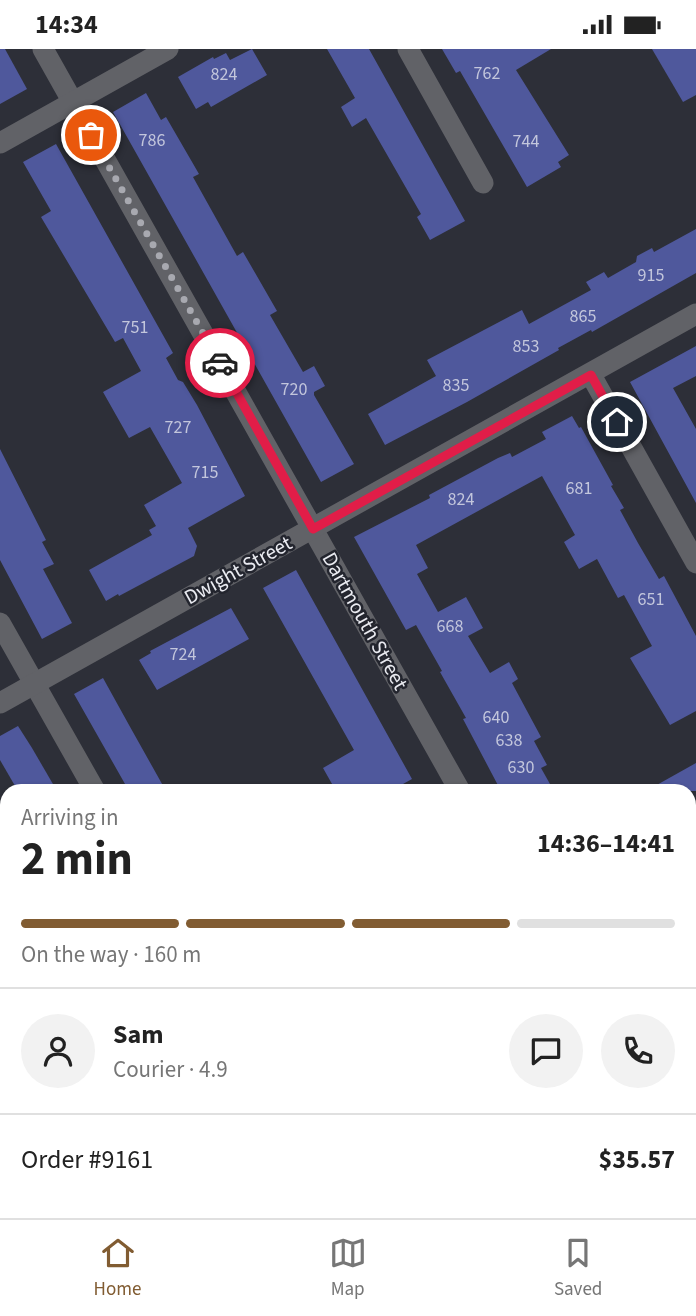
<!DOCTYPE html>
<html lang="en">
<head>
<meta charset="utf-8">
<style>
  body { margin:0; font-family:"Source Sans 3",sans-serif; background:#f2f2f2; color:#222; height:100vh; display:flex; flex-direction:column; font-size:26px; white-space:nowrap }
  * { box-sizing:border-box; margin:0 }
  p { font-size:23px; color:#767676 }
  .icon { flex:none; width:38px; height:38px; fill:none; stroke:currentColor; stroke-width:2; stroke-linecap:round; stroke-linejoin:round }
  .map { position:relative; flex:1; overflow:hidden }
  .panel { position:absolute; left:0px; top:735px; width:696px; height:434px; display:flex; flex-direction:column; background:#fff; border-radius:21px 21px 0 0; box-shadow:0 2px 5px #0004 }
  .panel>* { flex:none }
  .pin { position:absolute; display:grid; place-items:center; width:60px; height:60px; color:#fff; margin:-30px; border:4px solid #fff; border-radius:50%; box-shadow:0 2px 7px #0007 }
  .courier { position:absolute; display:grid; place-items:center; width:70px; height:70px; margin:-35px; border:5px solid #e11d48; border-radius:50%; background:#fff; color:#222; box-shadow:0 2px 9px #0007 }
  .headline em { font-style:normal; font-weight:700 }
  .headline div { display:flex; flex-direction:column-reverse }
  .headline { display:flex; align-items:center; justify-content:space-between; height:119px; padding:0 21px }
  h1 { font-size:46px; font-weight:700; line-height:52px }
  .bar { display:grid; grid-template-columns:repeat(4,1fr); gap:10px 7px; align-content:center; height:84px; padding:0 21px }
  .bar i { height:9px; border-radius:5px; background:#e0e0e0 }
  .bar .current { background:#815c32 }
  .bar p { grid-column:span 4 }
  .line { display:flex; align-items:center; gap:18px; padding:0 21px; border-top:2px solid #e0e0e0 }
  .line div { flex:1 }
  .round { display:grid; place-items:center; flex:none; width:74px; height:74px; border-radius:37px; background:#f2f2f2 }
  .status { display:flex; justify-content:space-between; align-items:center; height:49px; padding:0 35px; background:#fff; direction:ltr }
  .status svg { height:19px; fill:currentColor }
  .menu { display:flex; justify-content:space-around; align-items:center; height:98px; border-top:2px solid #e0e0e0; background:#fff; font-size:19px; color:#767676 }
  .menu a { display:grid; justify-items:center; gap:4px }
  .menu .current { color:#815c32 }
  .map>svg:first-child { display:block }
</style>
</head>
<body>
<div class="status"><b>14:34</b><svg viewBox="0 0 49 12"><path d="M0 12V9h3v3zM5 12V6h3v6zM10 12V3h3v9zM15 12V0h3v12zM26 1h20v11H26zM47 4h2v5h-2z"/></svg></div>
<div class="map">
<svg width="696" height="1169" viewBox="0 0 696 1169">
  <rect width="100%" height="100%" fill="#2d2f38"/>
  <g fill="#4c5381">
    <path d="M696 863V1100L690 1105V867Z"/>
    <path d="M429 1162H619L617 1169H423L430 1165Z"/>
  </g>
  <g fill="#4f589c">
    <path d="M0 0H5L27 40 0 55Z"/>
    <path d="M252 0 267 26 211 58 208 53 196 60 178 28 213 8 214 10 226 4 230 11Z"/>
    <path d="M327 0H369L465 172 430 191 417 168 421 165 366 69 352 78 341 58 355 49Z"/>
    <path d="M442 0H551L516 21 569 106 558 113 561 118 527 138 460 22 456 24Z"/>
    <path d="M652 0H696V46L683 53Z"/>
    <path d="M146 44 161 71 166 68 199 125 193 128 237 207 243 203 277 262 270 266 303 323 314 317 325 337 314 343V346L354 415 321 433 113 63Z"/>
    <path d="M56 95 173 304 166 309 178 331 183 333 197 356 245 447 188 479 197 497 194 507 119 547 118 545 106 552 89 521 152 486 149 481 156 477 144 456 182 434 150 378 129 389 103 343 141 322 123 289 115 293 41 168 51 162 23 113Z"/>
    <path d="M696 180V224L592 283 591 281 558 299 559 301 467 353 385 396 368 365 436 327 427 311 522 261 529 275 591 241 586 233 604 223 608 229 636 213 637 207 652 199 654 203Z"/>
    <path d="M696 297V327L673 339 696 380V454L630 333Z"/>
    <path d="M572 367 579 379 581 378 613 436 611 437 624 459 620 461 638 494 659 530 664 527 696 587V662L670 676 630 609 652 597 624 546 618 549 597 510 579 520 564 493 575 486 542 427 416 496 428 519 417 525 438 563 466 548 483 579 468 587 490 624 509 613 518 630 512 634 541 688 534 692 547 716 541 719 550 735 537 742H501L463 670 466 669 440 623 442 622 416 576 406 581 354 488 430 449 429 446 498 409 510 404 512 408 546 390 542 383Z"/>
    <path d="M0 400 46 491 42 493 54 515 43 520 72 574 42 590 0 511Z"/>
    <path d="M296 521 412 730 403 735 407 742H336L323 719 354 701 263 539Z"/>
    <path d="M231 559 249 590 157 641 139 611 151 604 150 602Z"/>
    <path d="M103 629 129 676 166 742H129L74 645Z"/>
    <path d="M18 677 32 699 57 742H18L0 711V687Z"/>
    <path d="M696 714V742H646Z"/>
  </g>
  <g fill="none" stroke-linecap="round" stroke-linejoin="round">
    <g stroke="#616267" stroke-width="14">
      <path d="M690 1114 696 1109"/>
      <path d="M624 1169 630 1162"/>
    </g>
    <g stroke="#616267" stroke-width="21">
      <path d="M43 0 460 742"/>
      <path d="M408 0 483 134"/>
      <path d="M0 94 168 0"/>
      <path d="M591 326 696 514"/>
      <path d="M0 574 95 742"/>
      <path d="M0 654 696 265"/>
      <path d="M690 826 696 822"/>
      <path d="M334 1162 339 1169"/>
      <path d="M80 1169 93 1162"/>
    </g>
  </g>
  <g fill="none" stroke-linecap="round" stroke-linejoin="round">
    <path stroke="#a8a9b0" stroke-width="7" stroke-dasharray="0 12.6" d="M91 86 220 314"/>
    <path stroke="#e11d48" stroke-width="9" d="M220 314 313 480 591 326 617 373"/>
  </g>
  <g text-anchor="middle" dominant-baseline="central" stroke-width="5" stroke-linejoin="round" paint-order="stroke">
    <g font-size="18" fill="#c3c6dc">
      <text x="487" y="24">762</text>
      <text x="224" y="25">824</text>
      <text x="152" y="91">786</text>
      <text x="526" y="92">744</text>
      <text x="651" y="226">915</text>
      <text x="583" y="267">865</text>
      <text x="135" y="278">751</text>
      <text x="526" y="297">853</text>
      <text x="456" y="336">835</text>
      <text x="294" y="340">720</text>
      <text x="178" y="378">727</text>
      <text x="205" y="423">715</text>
      <text x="579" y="439">681</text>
      <text x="461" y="450">824</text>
      <text x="651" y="550">651</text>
      <text x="450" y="577">668</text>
      <text x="183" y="605">724</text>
      <text x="496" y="668">640</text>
      <text x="509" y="691">638</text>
      <text x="521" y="718">630</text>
    </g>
    <g font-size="21" fill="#eaebf1" stroke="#23252e">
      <text transform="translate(238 521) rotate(-29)">Dwight Street</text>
      <text transform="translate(365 572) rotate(61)">Dartmouth Street</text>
    </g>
  </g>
</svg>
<div class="pin" style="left:91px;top:86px;background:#ea580c"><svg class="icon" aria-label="bag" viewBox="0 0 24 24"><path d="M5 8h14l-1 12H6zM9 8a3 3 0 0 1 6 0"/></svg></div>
<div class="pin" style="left:617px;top:373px;background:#1f2937"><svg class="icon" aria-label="home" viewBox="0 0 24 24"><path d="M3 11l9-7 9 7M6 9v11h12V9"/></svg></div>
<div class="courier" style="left:220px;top:314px"><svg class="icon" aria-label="car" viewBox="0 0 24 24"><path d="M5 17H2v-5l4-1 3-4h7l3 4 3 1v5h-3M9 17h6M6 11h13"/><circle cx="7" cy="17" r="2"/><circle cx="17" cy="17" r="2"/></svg></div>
<section class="panel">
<div class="headline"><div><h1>2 min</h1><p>Arriving in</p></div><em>14:36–14:41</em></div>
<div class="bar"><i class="current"></i><i class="current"></i><i class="current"></i><i></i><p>On the way · 160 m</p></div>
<div class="line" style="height:126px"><a class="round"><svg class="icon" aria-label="person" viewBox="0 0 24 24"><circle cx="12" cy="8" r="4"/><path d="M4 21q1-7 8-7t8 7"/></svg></a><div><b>Sam</b><p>Courier · 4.9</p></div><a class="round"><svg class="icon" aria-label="chat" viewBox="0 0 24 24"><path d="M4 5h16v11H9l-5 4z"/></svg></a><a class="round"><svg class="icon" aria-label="phone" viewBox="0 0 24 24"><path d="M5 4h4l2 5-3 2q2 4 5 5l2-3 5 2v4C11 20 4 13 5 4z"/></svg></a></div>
<div class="line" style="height:91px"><div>Order #9161</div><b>$35.57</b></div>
</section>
</div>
<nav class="menu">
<a class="current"><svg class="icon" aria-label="home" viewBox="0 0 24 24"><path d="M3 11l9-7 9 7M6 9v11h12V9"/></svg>Home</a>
<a><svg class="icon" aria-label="map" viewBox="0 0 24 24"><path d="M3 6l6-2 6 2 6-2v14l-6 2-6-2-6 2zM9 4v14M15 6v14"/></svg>Map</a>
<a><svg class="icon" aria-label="saved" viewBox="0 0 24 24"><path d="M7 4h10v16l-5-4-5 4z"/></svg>Saved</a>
</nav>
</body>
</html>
